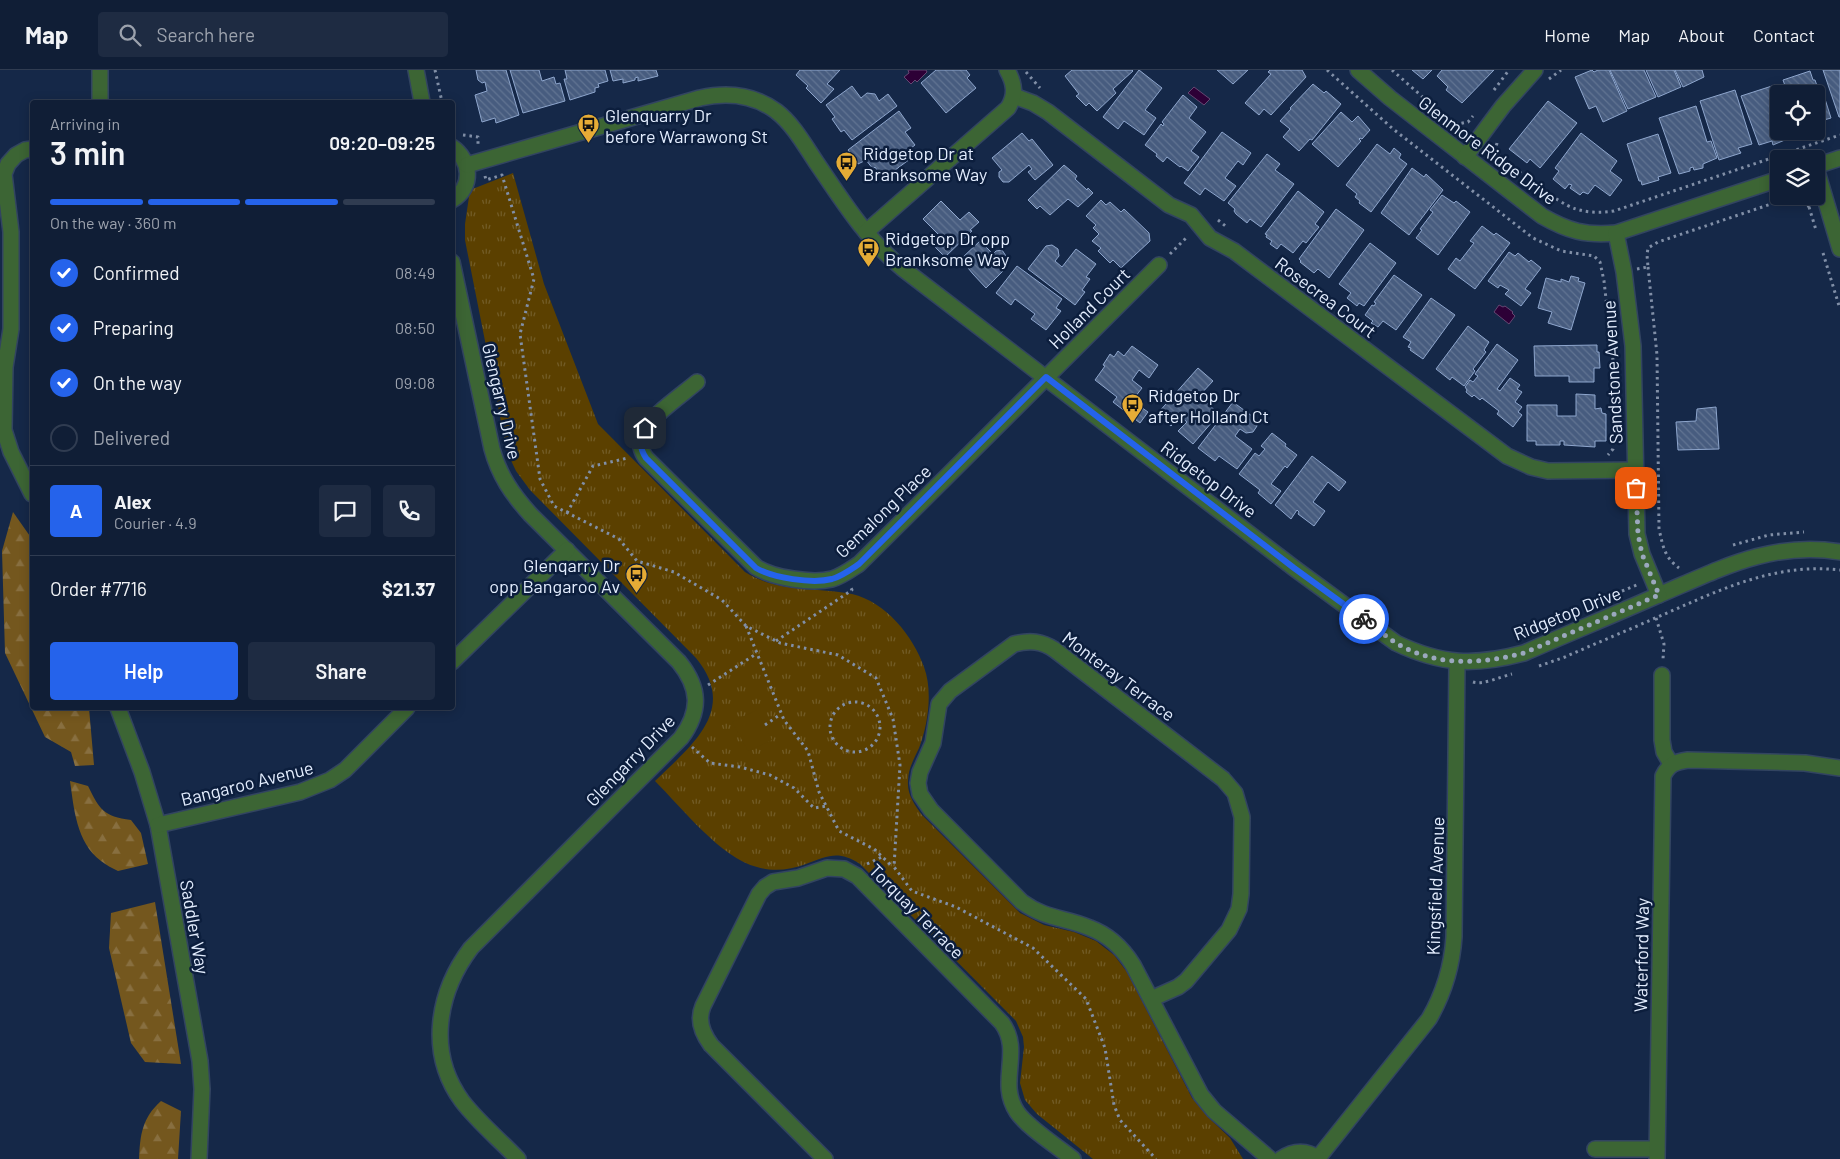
<!DOCTYPE html>
<html lang="en">
<head>
<meta charset="utf-8">
<style>
  body { margin:0; font-family:Barlow,sans-serif; background:#1e2b42; color:#f1f3f6; height:100vh; display:flex; flex-direction:column; font-size:19px; white-space:nowrap }
  * { box-sizing:border-box; margin:0 }
  p { font-size:16px; color:#9ca2ad }
  .icon { flex:none; width:28px; height:28px; fill:none; stroke:currentColor; stroke-width:2; stroke-linecap:round; stroke-linejoin:round }
  .map { position:relative; flex:1; overflow:hidden }
  .sheet { position:absolute; left:30px; top:30px; width:425px; height:610px; display:flex; flex-direction:column; background:#101e36; border-radius:5px; box-shadow:0 2px 12px #0003,0 0 0 1px #303c51 }
  .sheet>* { flex:none }
  .fabs { position:absolute; left:1770px; top:15px; display:grid; gap:10px }
  .fabs a { display:grid; place-items:center; width:55px; height:55px; border-radius:5px; background:#101e36; box-shadow:0 2px 12px #0003,0 0 0 1px #303c51; font-size:25px }
  .pin { position:absolute; display:grid; place-items:center; width:42px; height:42px; color:#fff; margin:-21px; border-radius:10px; box-shadow:0 2px 8px #0006 }
  .courier { position:absolute; display:grid; place-items:center; width:50px; height:50px; margin:-25px; border:4px solid #2563eb; border-radius:50%; background:#fff; color:#222; box-shadow:0 1px 6px #0007 }
  .overview em { font-style:normal; font-weight:600 }
  .overview div { display:flex; flex-direction:column-reverse }
  .overview { display:flex; align-items:center; justify-content:space-between; height:85px; padding:0 20px }
  h1 { font-size:32px; font-weight:600; line-height:38px }
  .bar { display:grid; grid-template-columns:repeat(4,1fr); gap:8px 5px; align-content:center; height:60px; padding:0 20px }
  .bar i { height:6px; border-radius:4px; background:#303c51 }
  .bar .on { background:#2563eb }
  .bar p { grid-column:span 4 }
  .line { display:flex; align-items:center; gap:12px; padding:0 20px; border-top:1px solid #303c51 }
  .line div { flex:1 }
  .round { display:grid; place-items:center; flex:none; width:52px; height:52px; border-radius:5px; background:#1e2b42 }
  ol { padding:0 20px; list-style:none }
  li { display:flex; align-items:center; gap:15px; height:55px }
  li p { margin-inline-start:auto }
  li .icon { padding:5px; border-radius:50%; background:#2563eb; color:#fff; stroke-width:4 }
  li:last-child { color:#9ca2ad }
  li i { width:28px; height:28px; border:2px solid #303c51; border-radius:50% }
  .action { display:flex; gap:10px; margin-top:auto; padding:10px 20px }
  .action a { flex:1; height:58px; border-radius:5px; background:#2563eb; color:#fff; font-size:20px; font-weight:600; line-height:58px; text-align:center }
  .action a+a { background:#1e2b42; color:#f1f3f6 }
  header { display:flex; align-items:center; gap:30px; box-sizing:border-box; height:70px; padding:0 25px; background:#101e36; border-bottom:1px solid #303c51 }
  header strong { font-size:24px }
  nav { display:flex; gap:28px; margin-inline-start:auto; font-size:18px }
  .search { width:350px; height:45px; background:#1e2b42; display:flex; align-items:center; gap:12px; box-sizing:border-box; padding:0 18px; border-radius:5px; color:#9ca2ad; font-size:19px }
  .map>svg:first-child { display:block }
</style>
</head>
<body>
<header>
<strong>Map</strong>
<div class="search"><svg class="icon" aria-label="search" viewBox="0 0 24 24"><circle cx="10" cy="10" r="6"/><path d="M15 15l6 6"/></svg>Search here</div>
<nav><a>Home</a><a>Map</a><a>About</a><a>Contact</a></nav>
</header>
<div class="map">
<svg width="1840" height="1089" viewBox="0 0 1840 1089">
  <defs>
    <pattern id="grass-tufts" width="24" height="20" patternUnits="userSpaceOnUse" patternTransform="scale(1.25)"><rect width="24" height="20" fill="#5b4000"/><path d="M3 7l-1-3M5 7V3M7 7l1-3M15 17l-1-3M17 17v-4M19 17l1-3" fill="none" stroke="#725c26"/></pattern>
    <pattern id="forest-firs" width="22" height="20" patternUnits="userSpaceOnUse" patternTransform="scale(1.25)"><rect width="22" height="20" fill="#74571e"/><path d="M5 1l3.5 6h-7zM16 11l3.5 6h-7z" fill="#886f40"/></pattern>
    <pattern id="building-back-hatch" width="6" height="6" patternUnits="userSpaceOnUse" patternTransform="scale(1.25)"><rect width="6" height="6" fill="#475c7f"/><path d="M-1 5l2 2M0 0l6 6M5-1l2 2" fill="none" stroke="#617492"/></pattern>
  </defs>
  <rect width="100%" height="100%" fill="#152848"/>
  <path fill="url(#grass-tufts)" d="M513 103 544 214 598 354 745 502C778 523 816 517 852 524 886 532 913 566 924 597 933 621 928 655 919 678 914 689 908 699 908 711 907 724 914 734 922 745L1020 843 1044 855 1074 862 1096 871 1114 885 1127 902 1192 1028 1208 1047 1230 1068 1243 1089H1093L1037 1044 1025 1030 1020 1013 1024 977 1023 967 1016 951 860 794C838 780 828 786 806 794 790 800 773 802 757 797 722 789 681 737 655 711 691 676 739 640 696 588L530 420 516 401 507 382 465 170V154L470 120Z"/>
  <g fill="url(#forest-firs)">
    <path d="M13 442 32 469V638H89L94 695 75 696 71 682 45 667 5 583 2 481Z"/>
    <path d="M70 711 88 716C100 740 103 746 131 750L141 763 148 794 118 801C112 798 106 795 101 791 76 772 74 738 70 711Z"/>
    <path d="M155 832 181 994 145 992 131 973 109 878 111 843Z"/>
    <path d="M161 1031 181 1041 178 1089H139C140 1065 142 1048 161 1031Z"/>
  </g>
  <path fill="#5b4000" d="M757 640 772 670 748 681 732 652Z"/>
  <g fill="#2d0036" stroke="#644772">
    <path d="M908 0H926L927 2 917 12 915 10 911 14 904 7 909 3Z"/>
    <path d="M1194 17 1210 29 1204 35 1188 23Z"/>
    <path d="M1499 235 1503 237 1505 236 1513 242 1512 243 1515 246 1509 254 1494 242Z"/>
  </g>
  <g fill="url(#building-back-hatch)" stroke="#8ea6cd">
    <path d="M476 0H506L519 45 496 53 495 48 482 52 475 25 487 21 485 12 482 13 478 10Z"/>
    <path d="M510 0H539L542 11 554 7 556 14 560 13 565 31 523 43Z"/>
    <path d="M565 0H605L608 11 598 14 599 17 595 18V22L570 30 564 9H567Z"/>
    <path d="M610 0H656L658 6 638 11V7L635 8V10L623 13V9L613 11Z"/>
    <path d="M800 0H840L827 14 834 19 821 33 806 18 808 16 796 5Z"/>
    <path d="M936 0H966L970 5 967 8 976 18 946 43 921 13Z"/>
    <path d="M1072 0H1132L1133 1 1113 19 1116 23 1097 41 1089 33 1086 36 1076 26 1079 24 1065 6Z"/>
    <path d="M1139 0 1162 18 1145 40 1156 48 1144 65 1124 51 1118 59 1103 47Z"/>
    <path d="M1217 0H1248L1233 14Z"/>
    <path d="M1270 0H1302L1306 7 1271 45 1264 39 1259 45 1245 33 1271 4 1268 2Z"/>
    <path d="M1412 0H1432L1423 9Z"/>
    <path d="M1442 0H1494L1462 33 1446 20 1448 17 1437 6Z"/>
    <path d="M1592 0 1594 2 1598 0H1609L1627 41 1603 52 1596 36 1589 39 1575 7Z"/>
    <path d="M1610 0H1644L1656 27 1628 39Z"/>
    <path d="M1646 0H1674L1681 17 1658 27Z"/>
    <path d="M1675 0H1702L1704 7 1683 17Z"/>
    <path d="M1823 0H1840V47H1839Z"/>
    <path d="M1810 1 1813 10H1815L1822 30 1825 29 1831 48 1817 52 1819 56 1816 57V24H1788L1783 10Z"/>
    <path d="M1313 14 1324 23 1326 21 1341 34 1312 70 1310 69 1299 81 1283 67 1290 59 1280 51 1291 39 1290 38Z"/>
    <path d="M1775 15 1779 26V61H1790L1792 67 1773 75 1772 71 1759 75 1741 26Z"/>
    <path d="M852 16 861 28 867 23 875 24 879 31 888 24 897 36 852 70 844 60 841 62 832 49 835 47 826 35Z"/>
    <path d="M1735 20 1752 74 1738 78 1741 83 1719 90 1700 31Z"/>
    <path d="M1183 25 1197 37 1189 48 1206 62 1191 81 1199 87 1188 101 1181 96 1180 97 1167 87 1163 92 1156 86 1157 84 1145 75 1161 54 1163 56 1164 54 1162 52Z"/>
    <path d="M1548 31 1577 53 1540 98 1530 89 1527 93 1509 79Z"/>
    <path d="M1696 36 1707 72 1711 71 1717 88 1703 94V98L1694 100 1693 97 1690 98V101L1679 104 1659 48Z"/>
    <path d="M899 41 911 58 905 62 915 75 906 82 910 89 883 109 875 97 873 99 866 90 858 94 848 80Z"/>
    <path d="M1341 42 1352 52 1358 46 1370 60 1362 69 1360 68 1359 69 1361 71 1338 97 1312 74Z"/>
    <path d="M1222 62 1251 83 1243 95 1238 91 1225 108 1236 116 1224 131 1205 118 1200 125 1184 113Z"/>
    <path d="M1022 63 1029 71 1032 69 1053 95 1035 110 1028 102 1032 99 1029 95 1009 112H1003L999 107V102L1002 100 992 88Z"/>
    <path d="M1581 63 1617 91 1610 101 1622 110 1610 126 1595 115 1588 124 1583 122 1580 125 1570 118 1572 115 1569 114 1565 119 1553 109 1559 101 1555 98Z"/>
    <path d="M1658 64 1671 103 1658 107 1659 110 1642 115 1641 111H1639L1627 74Z"/>
    <path d="M1377 74 1390 84 1394 78 1401 84 1399 88 1407 94 1371 142 1359 133 1360 131 1355 127 1357 124 1346 115Z"/>
    <path d="M1267 84 1280 94 1275 100 1294 114 1261 157 1250 149 1247 153 1236 144 1234 141 1235 139 1228 133Z"/>
    <path d="M1064 95 1077 106 1075 109 1087 120 1088 118 1093 123 1078 137 1068 129 1050 145 1040 136 1037 139 1028 130Z"/>
    <path d="M1412 98 1424 107 1426 104 1443 120 1409 165 1381 143Z"/>
    <path d="M1298 121 1324 142 1315 154 1319 157 1306 173 1303 171 1293 183 1281 174 1277 179 1270 174 1272 171 1266 167 1267 165 1265 164Z"/>
    <path d="M1442 125 1454 133 1456 131 1470 142 1438 185 1416 168 1422 160 1420 159 1433 142 1430 140Z"/>
    <path d="M1101 130 1106 135 1110 132 1121 142 1124 139 1149 163 1150 171 1121 198 1113 190 1110 193 1098 181 1101 178 1092 171 1099 164 1093 158 1096 155 1086 146Z"/>
    <path d="M941 131 960 150 969 142 979 152 970 160 972 161 945 187 933 175 941 167 923 149Z"/>
    <path d="M1336 139 1364 160 1329 208 1318 199 1314 203 1300 192 1301 191 1299 189Z"/>
    <path d="M1482 156 1494 165 1496 163 1510 173 1475 219 1448 199 1456 188 1460 191 1474 173 1470 171Z"/>
    <path d="M980 171 993 184 996 181 1002 180 1006 186 1007 191 1004 194 1007 197 986 218 973 204 968 198 970 195 962 188Z"/>
    <path d="M1370 173 1396 193 1364 236 1359 233 1357 236 1347 228 1351 223 1339 214Z"/>
    <path d="M1052 175 1058 179 1059 186 1055 191 1062 197 1076 179 1096 194 1086 207 1090 209 1082 220 1085 222 1075 235 1028 199 1046 176Z"/>
    <path d="M1509 182 1515 186 1518 183 1529 192 1531 190 1541 198 1525 219 1531 223 1521 236 1505 224 1509 220 1500 215 1498 218 1488 211Z"/>
    <path d="M1017 196 1062 229 1056 238 1061 241 1046 260 1031 249 1035 244 1015 229 1011 235 996 223Z"/>
    <path d="M1394 205 1422 225 1396 260 1383 251 1378 257 1371 253 1373 251 1365 245 1372 235 1374 236 1376 233 1374 232Z"/>
    <path d="M1571 206 1579 208 1578 211 1585 213 1571 260 1548 253 1552 242 1538 238 1546 208 1561 212V209L1569 212Z"/>
    <path d="M1431 228 1455 245 1423 289 1410 280 1411 278 1408 277 1411 272 1403 267Z"/>
    <path d="M1468 256 1489 272 1484 280 1486 282 1473 299 1475 301 1464 316 1452 307 1450 310 1436 299Z"/>
    <path d="M1497 274 1518 290 1497 319 1500 321 1510 308 1520 315 1517 319 1522 322 1515 332 1522 337 1518 342 1522 345 1513 357 1497 344 1499 341 1482 328 1480 330 1474 325 1472 327 1466 322 1467 320 1465 317 1470 310 1473 312 1478 306 1475 304Z"/>
    <path d="M1597 275V282H1599L1600 298H1594V312H1569V306H1535L1534 276Z"/>
    <path d="M1132 276 1158 295 1149 308 1139 300 1132 310 1142 318 1132 331 1148 342 1140 353 1113 332 1117 327 1095 310 1105 296 1103 295 1110 284 1114 287 1118 281 1124 286Z"/>
    <path d="M1198 298 1213 311 1199 326 1219 344 1193 374 1178 361 1187 352 1180 346 1171 356 1157 344Z"/>
    <path d="M1576 324 1595 325V339L1601 338 1602 343 1606 344V371H1595V377L1564 375V371H1560V375H1536V371H1527V335H1557V346H1576Z"/>
    <path d="M1233 332 1256 349 1257 356 1253 362 1246 363 1240 359 1235 366 1252 379 1237 399 1219 386 1215 391 1198 378Z"/>
    <path d="M1716 337 1719 379 1678 380 1676 352 1696 351 1697 339Z"/>
    <path d="M1272 363 1286 374 1285 376 1297 385 1287 398 1285 396 1271 414 1281 421 1271 434 1258 423 1260 420 1239 404 1255 383 1259 386 1265 379 1261 376Z"/>
    <path d="M1312 386 1346 412 1339 421 1328 412 1313 432 1325 441 1314 456 1298 444 1299 442 1297 440 1291 449 1275 435Z"/>
  </g>
  <g fill="none" stroke-linecap="round" stroke-linejoin="round">
    <defs>
      <g id="minor">
        <path d="M100 0V32"/>
        <path d="M416 0 422 32"/>
        <path d="M1358 0 1390 28 1542 146C1568 161 1586 166 1616 163L1779 109"/>
        <path d="M1014 26 1033 33 1048 42 1169 135 1191 145 1210 168 1234 181 1507 386 1531 397 1548 401 1636 400"/>
        <path d="M452 77C471 90 474 117 452 130"/>
        <path d="M32 79 25 80 16 85 8 94 4 104 11 162V259L5 297 4 360 11 382 32 424"/>
        <path d="M1465 87 1503 36 1535 0"/>
        <path d="M467 95 700 28C727 22 754 25 776 41 793 54 804 74 816 92 842 130 866 169 902 198L1294 498 1396 573C1442 595 1475 596 1524 583 1567 564 1611 546 1654 527 1716 501 1771 470 1840 482"/>
        <path d="M1816 96 1840 88"/>
        <path d="M1816 98 1840 179"/>
        <path d="M866 162 1008 38C1016 25 1015 14 1007 0"/>
        <path d="M1616 163 1624 202 1633 276 1637 464 1642 484 1659 525"/>
        <path d="M452 192 492 379C499 405 512 424 530 444L679 592C700 618 701 641 681 668L471 878C437 923 427 983 462 1031 478 1052 500 1070 518 1089"/>
        <path d="M697 312C684 323 649 348 642 362 638 371 641 381 646 388L756 497C773 508 812 514 832 509 842 506 850 500 859 494L1159 195"/>
        <path d="M452 592 567 480"/>
        <path d="M1662 605V670L1664 682 1671 694"/>
        <path d="M118 638 142 702 158 755 200 991 202 1019 199 1089"/>
        <path d="M158 755 300 722 330 710 345 700 407 638"/>
        <path d="M1151 929 1178 917 1186 911 1229 860 1239 839 1241 824 1242 747 1235 723 1223 709 1055 580C1042 571 1030 570 1014 574L950 621 939 634 933 673 920 702 918 713 920 724 931 740 1022 832C1047 850 1065 847 1090 858 1109 865 1123 879 1133 895L1201 1025 1214 1041 1270 1089"/>
        <path d="M1595 1079H1657"/>
        <path d="M1318 1088 1429 949C1444 923 1452 897 1454 867L1457 592"/>
        <path d="M825 1089 711 975C702 963 697 950 703 936L759 824 765 817 773 812 798 808 827 798 844 799 857 806 1002 953C1023 982 997 1012 1017 1042 1028 1058 1057 1076 1073 1089"/>
        <path d="M1281 1089C1294 1080 1307 1080 1319 1089"/>
        <path d="M1657 1089 1663 706C1669 694 1675 692 1688 690L1805 693 1840 698"/>
      </g>
    </defs>
    <use href="#minor" stroke="#324461" stroke-width="18"/>
    <g stroke="#818fa7" stroke-width="3" stroke-dasharray="2.5 4" stroke-linecap="butt">
      <path d="M435 0 442 32"/>
      <path d="M1327 0 1393 59 1533 168 1561 181 1594 186 1600 192 1604 211 1614 299 1615 366 1613 379 1608 385"/>
      <path d="M1392 0 1442 44"/>
      <path d="M1026 2 1040 18"/>
      <path d="M1549 9 1561 0"/>
      <path d="M1494 20 1509 0"/>
      <path d="M1439 46 1442 44 1458 54 1468 52 1473 46"/>
      <path d="M463 65 478 67V76"/>
      <path d="M1497 73 1496 77 1500 86C1518 100 1556 133 1576 139 1589 143 1601 143 1614 141L1840 65"/>
      <path d="M485 106 486 110 502 105 534 209 520 264 540 409 554 436 619 469 637 491 674 502 722 530 746 556 780 573 838 585 876 608 893 649 900 695 894 797 912 821 956 837 1033 878 1086 929 1105 978 1114 1035 1120 1050 1156 1089"/>
      <path d="M1809 137 1816 160"/>
      <path d="M1218 150 1228 158"/>
      <path d="M1823 183 1840 239"/>
      <path d="M1170 184 1188 166"/>
      <path d="M1648 197 1657 285 1659 459C1663 476 1664 487 1679 498"/>
      <path d="M1637 199 1648 197 1647 185 1648 178 1658 172 1786 129C1797 127 1803 128 1809 137L1811 136"/>
      <path d="M567 443 593 396 628 388"/>
      <path d="M1733 475 1769 465 1804 462"/>
      <path d="M1622 521 1639 514"/>
      <path d="M1656 548 1664 574 1663 589"/>
      <path d="M746 556 784 650 808 681 819 722 839 761 874 779 893 797"/>
      <path d="M776 571 852 520 851 518"/>
      <path d="M1539 596 1565 587C1594 574 1624 562 1653 549 1714 523 1772 492 1840 500"/>
      <path d="M1473 612C1483 615 1500 607 1512 604"/>
      <path d="M708 615 756 584"/>
      <circle cx="855" cy="657" r="25"/>
      <path d="M765 655 781 644"/>
      <path d="M692 677 710 693 740 697 770 705 794 718 814 738 827 736"/>
      <path d="M867 794 882 787"/>
    </g>
    <use href="#minor" stroke="#3c6534" stroke-width="15"/>
  </g>
  <g fill="none" stroke-linecap="round" stroke-linejoin="round">
    <path stroke="#9ba8be" stroke-width="5" stroke-dasharray="0 9" d="M1364 549C1375 557 1385 566 1396 573 1435 597 1482 594 1524 583L1659 525 1642 484 1638 464 1636 418"/>
    <path stroke="#2563eb" stroke-width="6" d="M645 358C638 368 640 379 646 388L756 498C773 508 812 514 832 509 842 506 850 500 859 494L1046 307 1294 498 1364 549"/>
  </g>
  <defs>
    <symbol id="bus-pin" viewBox="-11 -11 22 30"><path d="M0 17L-7.5 6A9.5 9.5 0 1 1 7.5 6Z" fill="#e6ac36" stroke="#0c1e3d"/><path d="M-5-6H5V4H4V6H2V4H-2V6H-4V4H-5ZM-3.5-4V0h7V-4ZM-3.5 1.2v1.5H-2V1.2ZM2 1.2v1.5H3.5V1.2Z" fill="#111"/></symbol>
  </defs>
  <g fill-rule="evenodd">
    <use href="#bus-pin" x="576" y="42" width="25" height="34"/>
    <use href="#bus-pin" x="834" y="80" width="25" height="34"/>
    <use href="#bus-pin" x="856" y="166" width="25" height="34"/>
    <use href="#bus-pin" x="1120" y="322" width="25" height="34"/>
    <use href="#bus-pin" x="624" y="492" width="25" height="34"/>
  </g>
  <g text-anchor="middle" dominant-baseline="central" stroke-width="5" stroke-linejoin="round" paint-order="stroke">
    <g font-size="18" fill="#e3edfe" stroke="#0c1e3d" text-anchor="start">
      <text x="605" y="45">Glenquarry Dr<tspan x="605" dy="21">before Warrawong St</tspan></text>
      <text x="863" y="83">Ridgetop Dr at<tspan x="863" dy="21">Branksome Way</tspan></text>
      <text x="885" y="168">Ridgetop Dr opp<tspan x="885" dy="21">Branksome Way</tspan></text>
      <text x="1148" y="325">Ridgetop Dr<tspan x="1148" dy="21">after Holland Ct</tspan></text>
      <text x="620" y="495" text-anchor="end">Glenqarry Dr<tspan x="620" dy="21">opp Bangaroo Av</tspan></text>
    </g>
    <g font-size="18" fill="#e3edfe" stroke="#0c1e3d">
      <text transform="translate(1488 80) rotate(37)">Glenmore Ridge Drive</text>
      <text transform="translate(1326 227) rotate(37)">Rosecrea Court</text>
      <text transform="translate(1089 238) rotate(-45)">Holland Court</text>
      <text transform="translate(1612 302) rotate(-93)">Sandstone Avenue</text>
      <text transform="translate(502 331) rotate(77)">Glengarry Drive</text>
      <text transform="translate(1209 409) rotate(37)">Ridgetop Drive</text>
      <text transform="translate(883 441) rotate(-44)">Gemalong Place</text>
      <text transform="translate(1567 543) rotate(-22)">Ridgetop Drive</text>
      <text transform="translate(1119 606) rotate(37)">Monteray Terrace</text>
      <text transform="translate(630 690) rotate(-46)">Glengarry Drive</text>
      <text transform="translate(247 713) rotate(-14)">Bangaroo Avenue</text>
      <text transform="translate(1435 816) rotate(-88)">Kingsfield Avenue</text>
      <text transform="translate(917 841) rotate(45)">Torquay Terrace</text>
      <text transform="translate(195 857) rotate(80)">Saddler Way</text>
      <text transform="translate(1641 885) rotate(-89)">Waterford Way</text>
    </g>
  </g>
</svg>
<div class="fabs">
<a><svg class="icon" aria-label="locate" viewBox="0 0 24 24"><circle cx="12" cy="12" r="6"/><path d="M12 2v4M12 18v4M2 12h4M18 12h4"/></svg></a>
<a><svg class="icon" aria-label="layers" viewBox="0 0 24 24"><path d="M12 4l9 5-9 5-9-5zM3 14l9 5 9-5"/></svg></a>
</div>
<div class="pin" style="left:1636px;top:418px;background:#ea580c"><svg class="icon" aria-label="bag" viewBox="0 0 24 24"><path d="M5 8h14l-1 12H6zM9 8a3 3 0 0 1 6 0"/></svg></div>
<div class="pin" style="left:645px;top:358px;background:#1f2937"><svg class="icon" aria-label="home" viewBox="0 0 24 24"><path d="M3 11l9-7 9 7M6 9v11h12V9"/></svg></div>
<div class="courier" style="left:1364px;top:549px"><svg class="icon" aria-label="bike" viewBox="0 0 24 24"><circle cx="6" cy="16" r="4"/><circle cx="18" cy="16" r="4"/><path d="M6 16l4-8h5l3 8M10 8l3 8H6M13 5h3"/></svg></div>
<section class="sheet">
<div class="overview"><div><h1>3 min</h1><p>Arriving in</p></div><em>09:20–09:25</em></div>
<div class="bar"><i class="on"></i><i class="on"></i><i class="on"></i><i></i><p>On the way · 360 m</p></div>
<ol>
<li><svg class="icon" aria-label="check" viewBox="0 0 24 24"><path d="M5 12l5 5 9-10"/></svg>Confirmed<p>08:49</p></li>
<li><svg class="icon" aria-label="check" viewBox="0 0 24 24"><path d="M5 12l5 5 9-10"/></svg>Preparing<p>08:50</p></li>
<li><svg class="icon" aria-label="check" viewBox="0 0 24 24"><path d="M5 12l5 5 9-10"/></svg>On the way<p>09:08</p></li>
<li><i></i>Delivered</li>
</ol>
<div class="line" style="height:90px"><b class="round" style="background:#2563eb;color:#fff">A</b><div><b>Alex</b><p>Courier · 4.9</p></div><a class="round"><svg class="icon" aria-label="chat" viewBox="0 0 24 24"><path d="M4 5h16v11H9l-5 4z"/></svg></a><a class="round"><svg class="icon" aria-label="phone" viewBox="0 0 24 24"><path d="M5 4h4l2 5-3 2q2 4 5 5l2-3 5 2v4C11 20 4 13 5 4z"/></svg></a></div>
<div class="line" style="height:65px"><div>Order #7716</div><b>$21.37</b></div>
<div class="action"><a>Help</a><a>Share</a></div>
</section>
</div>
</body>
</html>
